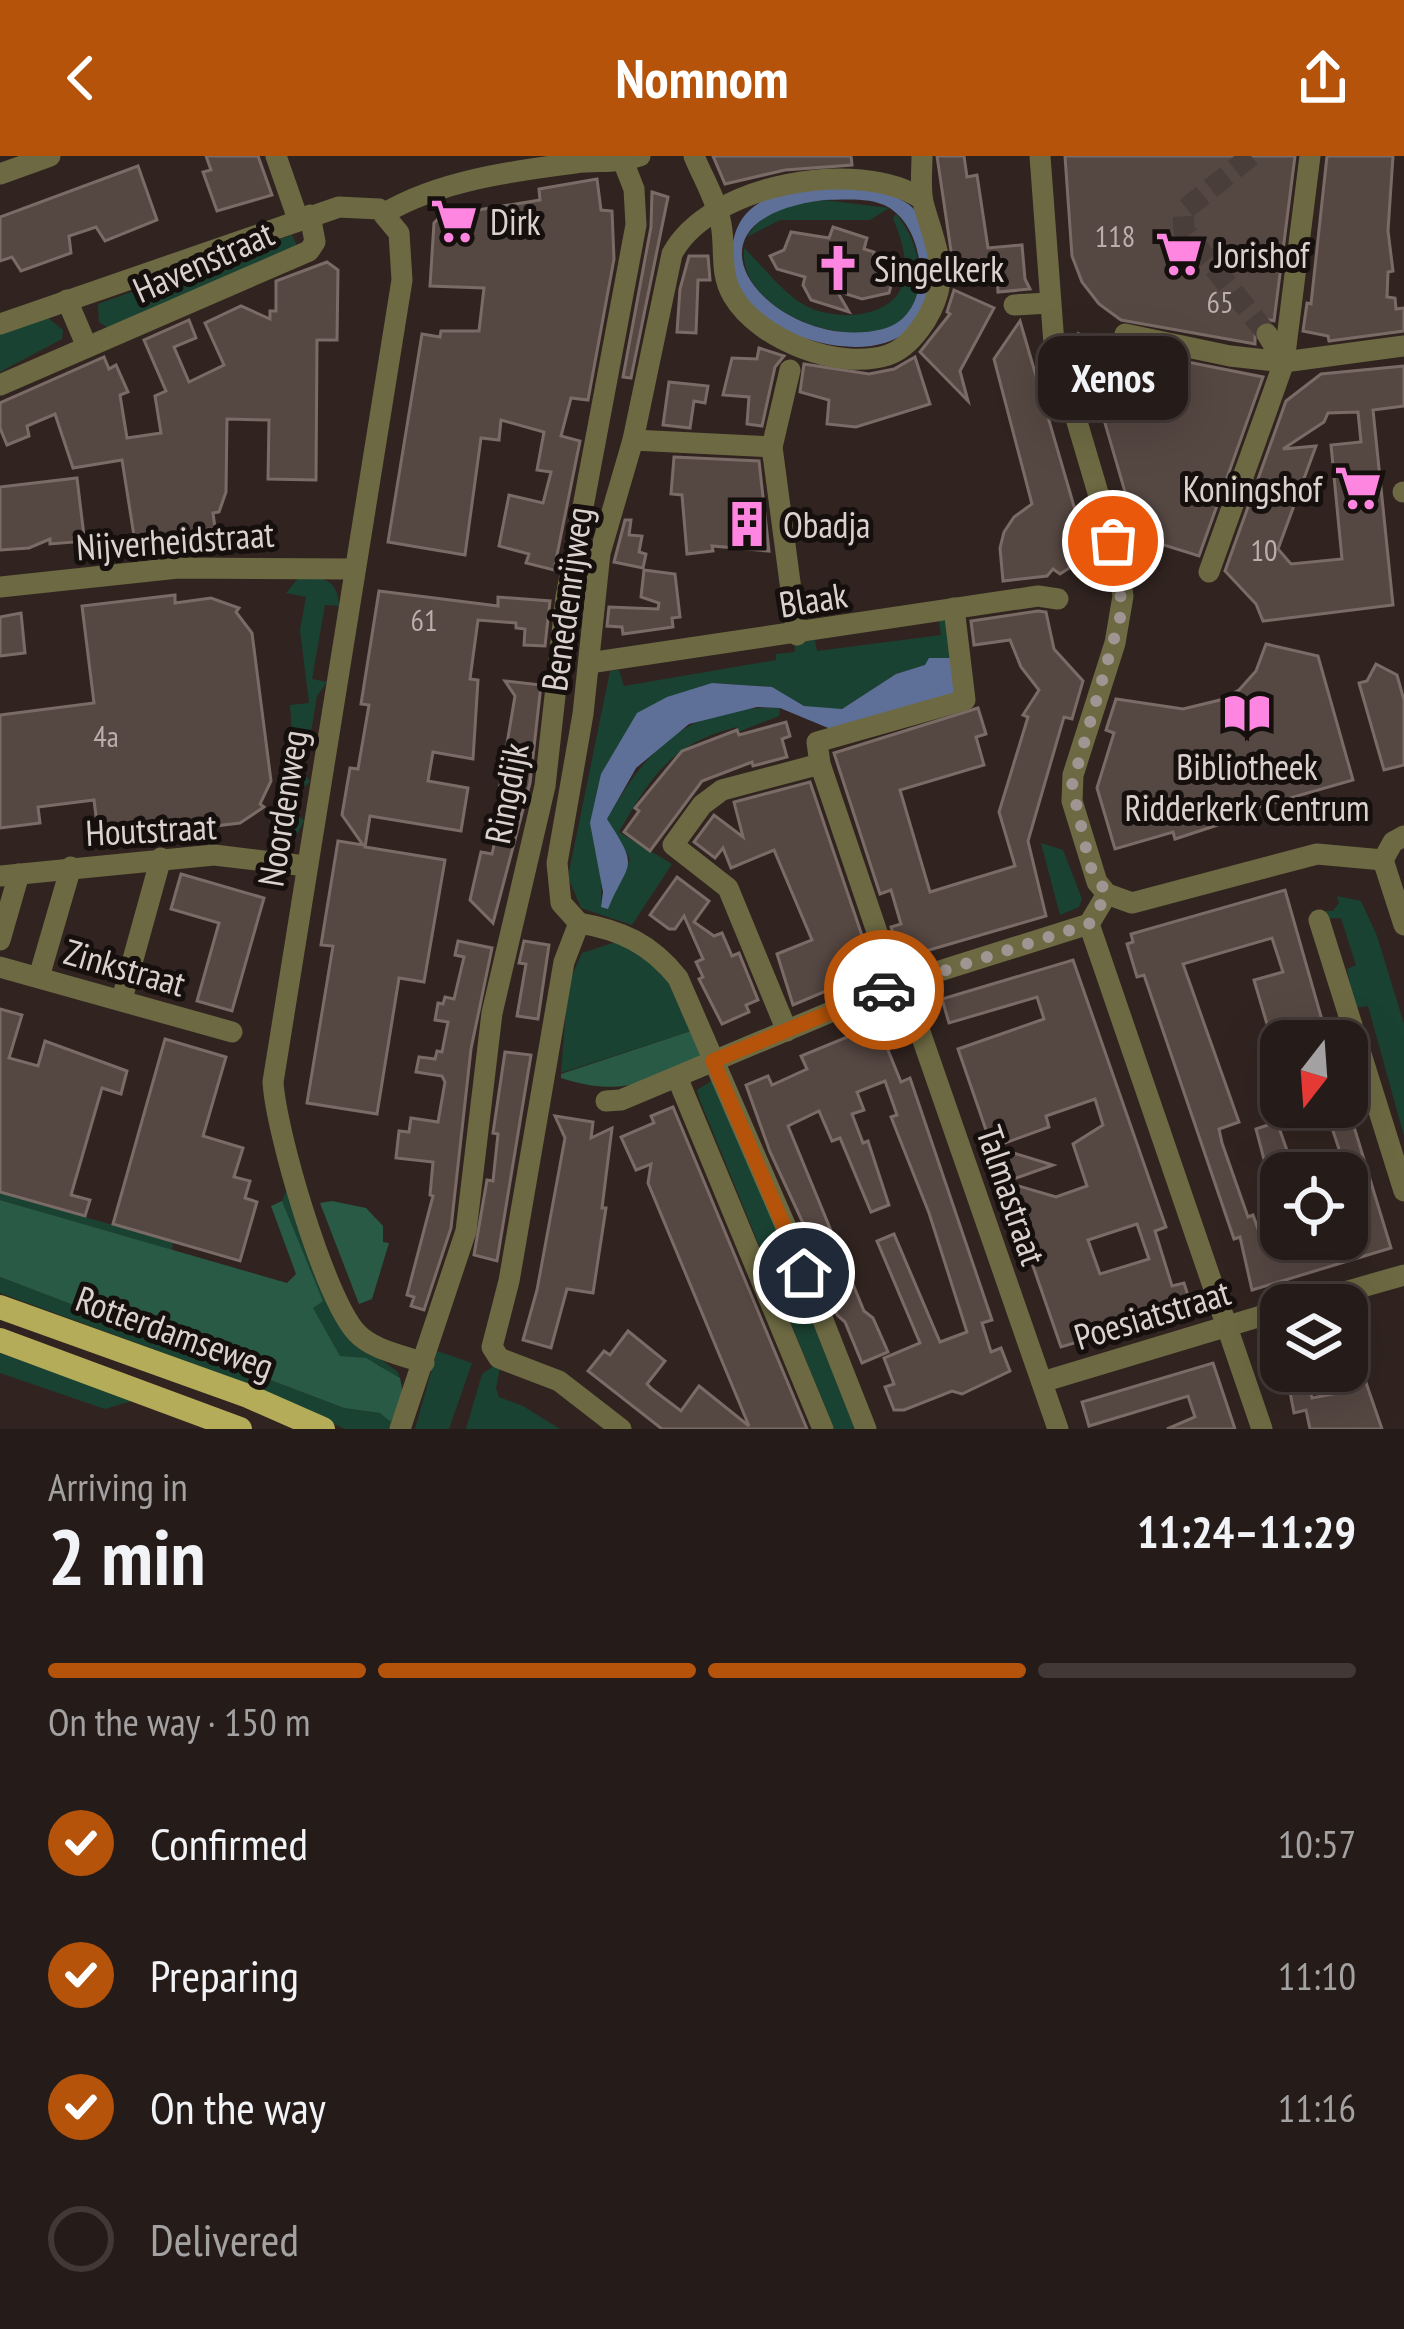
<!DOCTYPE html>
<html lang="en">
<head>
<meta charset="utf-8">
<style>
  body { margin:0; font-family:"PT Sans Narrow",sans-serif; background:#312825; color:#f1f3f6; height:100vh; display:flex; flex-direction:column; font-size:45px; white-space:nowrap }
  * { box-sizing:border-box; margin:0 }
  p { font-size:39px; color:#a3a1a2 }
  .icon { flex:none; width:66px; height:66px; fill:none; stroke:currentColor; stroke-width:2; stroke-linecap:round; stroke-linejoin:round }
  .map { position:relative; height:1273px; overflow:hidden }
  .details { display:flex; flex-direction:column; background:#251b18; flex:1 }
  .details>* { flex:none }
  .needle { width:78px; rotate:197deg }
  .fabs { position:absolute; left:1260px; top:864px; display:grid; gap:24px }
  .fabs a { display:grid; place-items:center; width:108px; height:108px; border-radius:24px; background:#251b18; box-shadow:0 12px 48px #0002,0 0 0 3px #423937; font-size:60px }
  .pin { position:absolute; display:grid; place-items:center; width:102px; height:102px; color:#fff; margin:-51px; border:6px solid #fff; border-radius:50%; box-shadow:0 3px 12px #0007 }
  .courier { position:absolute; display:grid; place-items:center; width:120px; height:120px; margin:-60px; border:9px solid #b45309; border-radius:50%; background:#fff; color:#222; box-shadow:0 3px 15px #0007 }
  .bubble { position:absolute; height:84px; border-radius:24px; background:#251b18; box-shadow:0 12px 48px #0002,0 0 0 3px #423937; font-size:39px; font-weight:700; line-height:84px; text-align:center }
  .headline em { font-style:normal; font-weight:700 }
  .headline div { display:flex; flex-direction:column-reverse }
  .headline { display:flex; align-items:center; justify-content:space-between; height:204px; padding:0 48px }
  h1 { font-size:78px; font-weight:700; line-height:90px }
  .bar { display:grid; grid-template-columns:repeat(4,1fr); gap:18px 12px; align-content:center; height:144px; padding:0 48px }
  .bar i { height:15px; border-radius:9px; background:#423937 }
  .bar .current { background:#b45309 }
  .bar p { grid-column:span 4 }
  ol { padding:0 48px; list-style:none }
  li { display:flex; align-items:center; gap:36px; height:132px }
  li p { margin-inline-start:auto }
  li .icon { padding:12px; border-radius:50%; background:#b45309; color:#fff; stroke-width:4 }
  li:last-child { color:#a3a1a2 }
  li i { width:66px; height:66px; border:6px solid #423937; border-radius:50% }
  header { display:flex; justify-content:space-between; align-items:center; height:156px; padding:0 48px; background:#b45309; color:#fff; font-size:54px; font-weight:700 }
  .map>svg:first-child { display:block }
</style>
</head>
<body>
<header><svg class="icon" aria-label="back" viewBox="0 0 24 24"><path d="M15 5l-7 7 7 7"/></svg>Nomnom<svg class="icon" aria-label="share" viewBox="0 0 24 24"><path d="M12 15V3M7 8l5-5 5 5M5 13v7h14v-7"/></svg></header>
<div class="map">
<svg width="1404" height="1273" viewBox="0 0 1404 1273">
  <rect width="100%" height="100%" fill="#312420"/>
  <g fill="#1a4232">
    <path d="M824 44 889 52 870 64H780L747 81C764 50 792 48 824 44Z"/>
    <path d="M896 58C922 87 936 153 888 172 840 191 738 154 744 92 762 109 783 138 806 150 821 158 845 161 861 158 916 148 911 105 893 62Z"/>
    <path d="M292 79 297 90 108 172 99 166 98 148Z"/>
    <path d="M47 161 63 174 62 183 0 216V178Z"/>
    <path d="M300 420C324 421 338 424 339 450L325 449 312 523 327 526 317 540 304 618 310 625 302 634 297 657 304 665 289 694 269 698 275 677 297 641 290 549 309 547 300 474 306 441 286 437Z"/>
    <path d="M948 463 953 502 896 518 842 553 829 555 804 550 771 531 712 527 601 618V750L608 752 630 703 607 663C649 589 689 549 780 552L779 560 738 576 737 571C671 587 650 622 619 676L672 708 632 769 581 752 568 721 610 515 619 514 624 530 776 504V498L795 496 794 487 815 484 817 495 941 479 939 465Z"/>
    <path d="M1041 687 1063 694 1082 743 1079 751 1060 759Z"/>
    <path d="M1337 740 1361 745 1377 780 1404 868V980L1368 850 1355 852 1347 813 1356 809 1341 762 1313 763 1311 755H1333L1339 747Z"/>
    <path d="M616 786C666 807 672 827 694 874L561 917 568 828 582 797Z"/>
    <path d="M713 924 722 937 855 1273H834L699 942 697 934Z"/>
    <path d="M287 1033 344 1177 398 1216 404 1238C390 1209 372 1202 340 1200L312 1151 322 1145 282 1045Z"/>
    <path d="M0 1037 173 1086 172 1094 0 1044Z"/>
    <path d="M0 1121 344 1252 380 1257 403 1273H345L224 1219 0 1137Z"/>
    <path d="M437 1195 472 1207 449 1273H415Z"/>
    <path d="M0 1197 135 1244 105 1253 0 1217Z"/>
    <path d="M494 1210 500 1212 496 1232 499 1241 523 1250 560 1273H466L482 1218Z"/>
  </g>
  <g fill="#285a45">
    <path d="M694 874 703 902C645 925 624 942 561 922V918Z"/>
    <path d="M0 1044 287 1127 296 1118 271 1050 282 1045 323 1145 313 1152 340 1200 366 1202 400 1222 403 1238 391 1266 380 1257 344 1252 0 1121Z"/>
    <path d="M332 1045 366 1052 383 1070V1086L389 1087 372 1143 359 1148 320 1047Z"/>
  </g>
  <g fill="#5e7097" fill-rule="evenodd">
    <path d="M873 32C885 37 904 43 913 52 926 66 928 86 930 104 938 180 883 202 818 186 799 181 776 173 761 159 742 140 731 121 732 95 737 23 822 33 873 32ZM824 44C844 44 870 41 888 51 928 74 935 160 883 173 778 200 658 65 824 44Z"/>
    <path d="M929 502H953L958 538 833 574 780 552 757 551 689 568 636 612 607 663C641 715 628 704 608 753L601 751 603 736 590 667 601 618 637 557 667 541 712 527 772 531 804 550 842 553 896 518 925 509Z"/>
  </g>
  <g fill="#554742" stroke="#7b6b66" stroke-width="3" fill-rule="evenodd">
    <path d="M206 0H258L272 39 217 55 203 16 211 14Z"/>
    <path d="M713 0H851L852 9 785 14 725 28Z"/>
    <path d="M937 0H964L967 21 977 19 988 92 1022 89 1025 123 1030 133 998 136 997 116 955 122Z"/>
    <path d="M1065 0H1295L1274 165 1266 163 1255 170V188L1121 164 1099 148 1082 126 1072 100Z"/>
    <path d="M1327 0H1393L1388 75 1393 115 1388 116 1387 141 1395 142 1396 153 1404 152V175L1329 185 1328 180 1303 175 1307 147 1311 148Z"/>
    <path d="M138 10 157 64 105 85 96 71 69 80 71 97 21 115 12 101 0 105V61Z"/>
    <path d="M597 23 601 54 612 55 614 103 588 244 571 242 561 280 580 285 554 414 526 407 529 398 499 390 509 339 543 347 551 316 537 314 544 276 501 264 499 284 481 282 465 399 388 386 422 178 440 181 441 175H479L484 132 430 130 434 67 441 60 540 44 539 33Z"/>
    <path d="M652 36 668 41 631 222 623 221 651 71Z"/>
    <path d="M833 71 867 82 864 93 874 96 873 103 889 109 894 119 889 137 862 143 837 135 849 156 811 144 803 129 805 121 777 113 770 100 784 94 791 76 829 82Z"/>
    <path d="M689 100H708L710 124H698L696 177 677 176 680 133Z"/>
    <path d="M327 106 338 114 337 184H317L316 324 268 323 269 264 227 263 226 336 219 356 213 357 215 372 135 386 122 304 73 312 55 258 27 270 29 280 7 289 0 272V247L104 201 109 213 116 209 128 236 120 239 127 282 161 277 155 240 166 235 144 184 189 164 196 182 174 191 189 226 224 209 205 167 241 150 270 163V155H276V125Z"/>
    <path d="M954 134 994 152 960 215 968 245 920 196 950 158 947 156Z"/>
    <path d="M1020 165 1078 364 1086 362 1096 395 1060 418 1053 413 1047 420 1003 425 1000 392 1004 376 1014 361 1032 348 994 203Z"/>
    <path d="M1079 178 1122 193 1263 221 1199 400 1164 389 1132 388 1122 355 1130 353Z"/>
    <path d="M759 192 784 200 775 211 762 270 747 268 749 241 723 239 732 202 757 203Z"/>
    <path d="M915 201 930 248 856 271 827 268 829 244 800 236 804 208 869 218 894 213Z"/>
    <path d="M1404 210V250L1373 254 1393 449 1263 465 1256 448 1225 415 1286 245 1321 218ZM1358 256 1361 286 1331 289 1342 403 1291 408 1278 393 1316 290 1283 293 1324 266 1328 257Z"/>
    <path d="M669 226 708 230 705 247 694 245 690 272 663 269Z"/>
    <path d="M674 301 759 305 769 395 712 390 713 395 687 398 682 339 671 338Z"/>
    <path d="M77 322 84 380 74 381 75 386 50 388V383L29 392 0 394V331Z"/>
    <path d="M625 364H631L629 379 642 380 639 396 646 398 643 412 614 406Z"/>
    <path d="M644 414 675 418 680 461 672 462 673 471 623 478 622 471 607 470 609 451 658 453 659 447 641 441Z"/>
    <path d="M379 435 498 450V441L550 445 545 490 524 489 525 473 516 472V467L478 464 470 523 478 524 473 603 433 596 428 625 468 632 461 675 370 660 365 691 445 704 424 826 399 822 377 958 307 947 333 790 321 789 338 685 363 689 342 659 350 612 358 613 369 549 361 548Z"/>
    <path d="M175 439V447L211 442 239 452 236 456 252 477 271 625 260 648 264 651 240 667 99 684 94 644 38 651 40 667 0 672V559L94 547 82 450Z"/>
    <path d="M1038 455 1046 456 1054 493 1083 525 1072 563 1064 561 1028 685 1046 760 902 802 891 771 901 768 891 734 880 738 834 597 978 552 986 578 976 581 984 609 900 634 930 736 1015 710 999 656 1028 561 1023 559 1039 534 1021 511 1010 484 974 489 971 465Z"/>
    <path d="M21 457 25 497 0 500V461Z"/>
    <path d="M1266 488 1318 500 1353 624 1220 662 1221 668 1175 683 1173 676 1115 693 1097 632 1114 577 1106 574 1116 543 1183 553 1220 544 1239 534 1256 515Z"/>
    <path d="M1376 508 1397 519 1404 544V609L1384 614 1359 527 1367 525Z"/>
    <path d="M505 525 541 529 530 627 493 767 470 744 481 696 492 698 506 636 499 635 515 540Z"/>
    <path d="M786 566 790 580 782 583 787 601 753 610 752 606 702 625 650 695 624 676 639 655 635 652 682 595 737 574 739 579Z"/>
    <path d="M810 626 874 815 793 849 777 798 812 784 774 694 731 712 723 692 715 702 694 686 714 659 743 681 734 646Z"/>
    <path d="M181 718 264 742 232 855 197 845 219 767 171 753Z"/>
    <path d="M677 721 709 745 694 766 714 780 722 777 732 800 739 797 758 844 746 849 749 856 722 868 699 823 703 821 696 806 703 803 684 760 675 773H669L650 759Z"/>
    <path d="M1285 734 1328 885H1272L1254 824 1283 816 1272 782 1183 808 1239 966 1219 973 1222 987 1248 1061 1253 1059 1262 1084 1281 1079 1285 1083 1291 1101 1359 1081 1347 1017 1325 951H1348L1391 1092 1252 1134 1240 1081 1234 1083 1144 819 1137 821 1127 788 1133 786 1131 778Z"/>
    <path d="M458 785 492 792 471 893 451 1072 424 1154 411 1150 414 1141 407 1139 433 1040 430 1039 433 1006 396 1002 399 975 409 976 411 962 438 966 445 926 442 920 416 916 419 901 435 903 437 895 442 896 448 866 435 864 438 847 443 848 445 841 454 843 464 801 455 799Z"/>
    <path d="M524 785 549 789 538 863 517 860 526 808 519 807Z"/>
    <path d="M1073 804 1166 1071 1155 1075 1172 1130 1184 1127 1192 1152 1061 1191 958 893 1044 863 1037 841 949 867 942 843ZM1095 943 1103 969 1073 988 1087 1030 1056 1041 1005 1026 1053 1009 994 991 1049 971 1046 960ZM1137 1068 1149 1103 1100 1118 1088 1084Z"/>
    <path d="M0 853 22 859 9 902 38 910 45 885 127 915 121 938 102 932 71 1039 90 1044 85 1060 0 1036Z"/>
    <path d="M886 865 895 887 888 894 901 926 910 922 992 1164 982 1167 991 1196 1001 1192 1010 1215 962 1238 952 1235 904 1254H894L885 1231 894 1228 884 1202 920 1187 877 1085 894 1078 940 1186 967 1176 929 1057 891 961 897 959 885 925 857 936 864 954 852 958 863 987 868 985 889 1049 871 1056 840 982 832 985 819 955 788 970 864 1155 873 1162 888 1196 862 1207 845 1166 837 1159 822 1108 770 996 746 929 768 920 772 929 807 913 801 900Z"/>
    <path d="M165 883 226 901 203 980 243 992 234 1021 250 1025 245 1042 257 1046 240 1105 113 1068Z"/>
    <path d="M505 896 531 899 497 1105 474 1099 487 1024 493 1025 498 978 493 977Z"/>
    <path d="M673 951 807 1273H662L588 1215 604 1195 610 1199 628 1175 665 1205 647 1228 652 1233 681 1255 699 1230 749 1270 648 1027 651 1008 636 1014 621 981 654 967 651 960Z"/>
    <path d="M555 960 593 966 591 982 612 972 602 1052H606L593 1137 567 1133 551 1192 523 1184 537 1134 565 982Z"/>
    <path d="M1277 966 1295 1017 1268 1019 1256 973Z"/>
    <path d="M1213 1207 1235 1273H1167L1195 1261 1188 1240 1089 1270 1082 1246Z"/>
    <path d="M1286 1215H1306L1312 1242 1343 1236 1340 1220 1362 1215 1382 1273H1310L1306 1254 1294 1257Z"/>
  </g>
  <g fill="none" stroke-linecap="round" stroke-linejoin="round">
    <path stroke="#4a3e3a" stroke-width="21" stroke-dasharray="21 10" stroke-linecap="butt" d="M1251 0 1183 55 1184 74 1267 178"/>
    <g stroke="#6d6a43" stroke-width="21">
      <path d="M276 0 298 63"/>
      <path d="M694 0C703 22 717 45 721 68 726 94 719 116 733 140 759 184 839 215 888 199 912 191 932 159 938 136 946 107 930 74 923 46 920 32 922 15 922 0"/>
      <path d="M1040 0 1054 188 1117 401 1123 440 1115 487 1073 619 1072 645 1097 726 1107 738 1132 747 1317 698 1383 704"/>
      <path d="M0 18 50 0"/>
      <path d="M385 57C439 25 512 15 575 7 597 4 618 8 640 0"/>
      <path d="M67 144 87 191"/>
      <path d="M1014 149 1049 147"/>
      <path d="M0 168 339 51 379 53 399 77 402 124 273 926C276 976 324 1140 356 1176 372 1194 402 1199 424 1207"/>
      <path d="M1125 178 1230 200 1284 206 1404 190"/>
      <path d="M1267 178 1284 206"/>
      <path d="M790 214 772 291 797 479"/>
      <path d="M0 229 309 95 315 86 310 59"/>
      <path d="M633 284 772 291"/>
      <path d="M1403 336H1404"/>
      <path d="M1209 416 1284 206 1310 0"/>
      <path d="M0 431 178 412 355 413"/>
      <path d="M589 507 1038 440 1058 443"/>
      <path d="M820 608 817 586 965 544 954 452"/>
      <path d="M1383 704 1404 769"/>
      <path d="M1383 704 1393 686 1404 680"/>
      <path d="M0 720 214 699 306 710"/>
      <path d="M1319 764 1404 1035"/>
      <path d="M579 767 561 747 557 707 583 558 600 397 633 284 672 98C709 28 858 1 922 43"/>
      <path d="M579 767C621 774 651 788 678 822L789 1078 866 1273"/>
      <path d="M579 767 564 806 509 1125 492 1191 499 1202 559 1225 621 1273"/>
      <path d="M1089 768 1262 1273"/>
      <path d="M0 784 19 718"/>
      <path d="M0 811 232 876"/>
      <path d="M39 821 71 711"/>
      <path d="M903 827 1058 1273"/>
      <path d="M122 843 161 702"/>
      <path d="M787 875 728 732 673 689 702 649 722 634 820 608 895 829"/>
      <path d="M677 921 823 1273"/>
      <path d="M606 945 621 944 895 829 1089 768 1107 738"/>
      <path d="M1299 1149 1404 1119"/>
      <path d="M1042 1226 1281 1154"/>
      <path d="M400 1273 466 1075 492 857 545 630 566 441 636 69 634 33 621 0"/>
    </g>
    <g stroke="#b4ac59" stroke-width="24">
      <path d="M0 1151 248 1240 323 1273"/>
      <path d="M0 1184 240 1273"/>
    </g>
  </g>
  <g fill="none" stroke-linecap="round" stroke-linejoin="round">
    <path stroke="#a09592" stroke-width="12" stroke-dasharray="0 21.6" d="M884 834 1089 768 1107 738 1090 710 1072 629 1120 462 1121 421 1113 385"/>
    <path stroke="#b45309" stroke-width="15" d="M804 1117 713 905 884 834"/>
  </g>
  <defs>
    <symbol id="supermarket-bare" viewBox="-9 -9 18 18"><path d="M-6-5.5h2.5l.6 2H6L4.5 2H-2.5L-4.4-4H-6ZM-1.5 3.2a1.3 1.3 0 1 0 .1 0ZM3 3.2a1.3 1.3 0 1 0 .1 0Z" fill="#fe86e0" stroke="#150f0d" stroke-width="2.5" paint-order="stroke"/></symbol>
    <symbol id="church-bare" viewBox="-9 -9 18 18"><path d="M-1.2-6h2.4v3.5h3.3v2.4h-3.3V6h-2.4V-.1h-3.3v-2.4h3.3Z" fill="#fe86e0" stroke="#150f0d" stroke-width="2.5" paint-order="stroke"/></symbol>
    <symbol id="building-bare" viewBox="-9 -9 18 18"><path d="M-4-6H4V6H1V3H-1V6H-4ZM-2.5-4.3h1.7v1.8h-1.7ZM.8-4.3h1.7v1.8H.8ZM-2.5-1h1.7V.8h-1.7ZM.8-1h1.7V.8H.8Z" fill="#fe86e0" stroke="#150f0d" stroke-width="2.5" paint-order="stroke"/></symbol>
    <symbol id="library-bare" viewBox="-9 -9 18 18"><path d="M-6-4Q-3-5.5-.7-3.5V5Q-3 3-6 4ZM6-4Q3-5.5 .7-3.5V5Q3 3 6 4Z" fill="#fe86e0" stroke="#150f0d" stroke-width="2.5" paint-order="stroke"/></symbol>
  </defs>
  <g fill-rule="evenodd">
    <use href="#supermarket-bare" x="421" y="32" width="66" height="66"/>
    <use href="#supermarket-bare" x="1146" y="65" width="66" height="66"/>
    <use href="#church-bare" x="805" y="79" width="66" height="66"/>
    <use href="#supermarket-bare" x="1325" y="299" width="66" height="66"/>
    <use href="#building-bare" x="714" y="335" width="66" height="66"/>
    <use href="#library-bare" x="1214" y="524" width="66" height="66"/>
  </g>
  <g text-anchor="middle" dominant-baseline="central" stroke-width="10" stroke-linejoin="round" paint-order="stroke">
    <g font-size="30" fill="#baafac">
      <text x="1115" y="79">118</text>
      <text x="1220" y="145">65</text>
      <text x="1264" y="393">10</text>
      <text x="424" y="463">61</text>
      <text x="106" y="579">4a</text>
    </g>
    <g font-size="36" fill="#dbd2cf" stroke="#150f0d" text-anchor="start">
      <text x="490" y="65">Dirk</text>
      <text x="1215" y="98">Jorishof</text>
      <text x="874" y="112">Singelkerk</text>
      <text x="1322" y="332" text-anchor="end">Koningshof</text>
      <text x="783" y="368">Obadja</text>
      <text x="1247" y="610" text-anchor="middle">Bibliotheek<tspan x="1247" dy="41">Ridderkerk Centrum</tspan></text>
    </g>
    <g font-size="36" fill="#dbd2cf" stroke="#150f0d">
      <text transform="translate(203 105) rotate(-24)">Havenstraat</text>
      <text transform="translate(175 384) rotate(-4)">Nijverheidstraat</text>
      <text transform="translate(566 443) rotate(-82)">Benedenrijweg</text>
      <text transform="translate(813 443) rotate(-9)">Blaak</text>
      <text transform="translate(506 637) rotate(-79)">Ringdijk</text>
      <text transform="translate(282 652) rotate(-81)">Noordenweg</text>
      <text transform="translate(151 673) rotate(-3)">Houtstraat</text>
      <text transform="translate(125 811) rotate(16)">Zinkstraat</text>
      <text transform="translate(1012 1039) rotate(71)">Talmastraat</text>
      <text transform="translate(1152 1158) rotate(-17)">Poesiatstraat</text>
      <text transform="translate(175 1176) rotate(20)">Rotterdamseweg</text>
    </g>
  </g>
</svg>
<div class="fabs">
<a><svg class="needle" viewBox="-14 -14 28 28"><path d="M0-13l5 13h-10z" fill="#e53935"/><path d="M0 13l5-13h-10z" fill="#a3a1a2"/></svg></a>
<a><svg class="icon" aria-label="locate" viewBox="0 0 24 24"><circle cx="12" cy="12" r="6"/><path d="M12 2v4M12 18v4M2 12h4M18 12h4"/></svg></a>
<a><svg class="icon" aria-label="layers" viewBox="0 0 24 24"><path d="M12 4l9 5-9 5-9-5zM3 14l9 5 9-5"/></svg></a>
</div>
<div class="pin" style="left:1113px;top:385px;background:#ea580c"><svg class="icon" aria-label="bag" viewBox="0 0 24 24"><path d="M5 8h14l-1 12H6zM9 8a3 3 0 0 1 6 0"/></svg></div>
<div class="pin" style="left:804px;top:1117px;background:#1f2937"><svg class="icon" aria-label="home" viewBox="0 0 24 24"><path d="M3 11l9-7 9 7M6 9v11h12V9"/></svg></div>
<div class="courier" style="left:884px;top:834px"><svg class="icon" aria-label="car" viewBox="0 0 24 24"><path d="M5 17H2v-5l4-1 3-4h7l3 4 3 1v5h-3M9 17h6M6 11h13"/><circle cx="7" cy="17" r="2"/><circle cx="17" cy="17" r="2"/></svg></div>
<div class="bubble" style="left:1038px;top:180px;width:150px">Xenos</div>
</div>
<section class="details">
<div class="headline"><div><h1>2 min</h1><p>Arriving in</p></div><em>11:24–11:29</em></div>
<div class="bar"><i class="current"></i><i class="current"></i><i class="current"></i><i></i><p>On the way · 150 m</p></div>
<ol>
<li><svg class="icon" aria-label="check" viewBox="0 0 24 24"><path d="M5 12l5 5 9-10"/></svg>Confirmed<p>10:57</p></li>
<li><svg class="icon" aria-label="check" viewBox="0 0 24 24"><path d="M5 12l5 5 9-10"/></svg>Preparing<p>11:10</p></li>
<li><svg class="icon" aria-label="check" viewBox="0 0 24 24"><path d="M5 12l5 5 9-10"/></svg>On the way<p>11:16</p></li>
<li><i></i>Delivered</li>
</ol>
</section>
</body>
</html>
